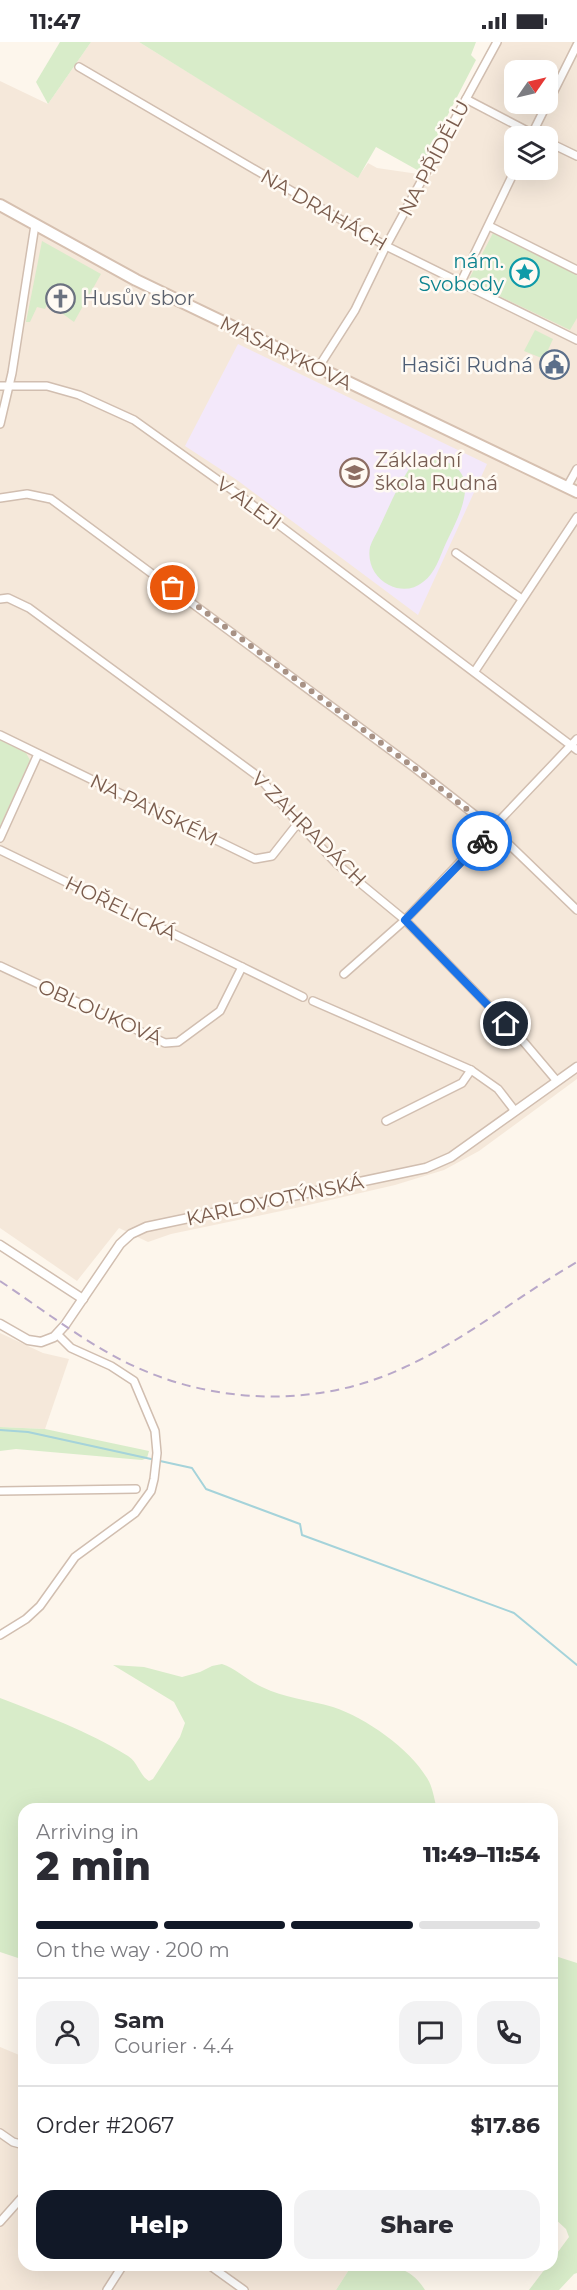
<!DOCTYPE html>
<html lang="en">
<head>
<meta charset="utf-8">
<style>
  body { margin:0; font-family:Montserrat,sans-serif; background:#f2f2f3; color:#2b2b33; height:100vh; display:flex; flex-direction:column; font-size:22px; white-space:nowrap }
  * { box-sizing:border-box; margin:0 }
  p { font-size:20px; color:#7c7c81 }
  .icon { flex:none; width:33px; height:33px; fill:none; stroke:currentColor; stroke-width:2; stroke-linecap:round; stroke-linejoin:round }
  .map { position:relative; flex:1; overflow:hidden }
  .drawer { position:absolute; left:18px; top:1761px; width:540px; height:468px; display:flex; flex-direction:column; background:#fff; border-radius:18px; box-shadow:0 6px 24px #0002 }
  .drawer>* { flex:none }
  .needle { width:39px; rotate:56deg }
  .fabs { position:absolute; left:504px; top:18px; display:grid; gap:12px }
  .fabs a { display:grid; place-items:center; width:54px; height:54px; border-radius:12px; background:#fff; box-shadow:0 6px 24px #0002; font-size:30px }
  .pin { position:absolute; display:grid; place-items:center; width:51px; height:51px; color:#fff; margin:-26px; border:3px solid #fff; border-radius:50%; box-shadow:0 2px 6px #0007 }
  .courier { position:absolute; display:grid; place-items:center; width:60px; height:60px; margin:-30px; border:4px solid #1a73e8; border-radius:50%; background:#fff; color:#222; box-shadow:0 2px 8px #0007 }
  .head em { font-style:normal; font-weight:800 }
  .head div { display:flex; flex-direction:column-reverse }
  .head { display:flex; align-items:center; justify-content:space-between; height:102px; padding:0 18px }
  h1 { font-size:39px; font-weight:800; line-height:45px }
  .bar { display:grid; grid-template-columns:repeat(4,1fr); gap:9px 6px; align-content:center; height:72px; padding:0 18px }
  .bar i { height:8px; border-radius:4px; background:#e1e1e2 }
  .bar .selected { background:#111827 }
  .bar p { grid-column:span 4 }
  .line { display:flex; align-items:center; gap:15px; padding:0 18px; border-top:2px solid #e1e1e2 }
  .line div { flex:1 }
  .round { display:grid; place-items:center; flex:none; width:63px; height:63px; border-radius:18px; background:#f2f2f3 }
  .button { display:flex; gap:12px; margin-top:auto; padding:12px 18px }
  .button a { flex:1; height:69px; border-radius:18px; background:#111827; color:#fff; font-size:24px; font-weight:800; line-height:69px; text-align:center }
  .button a+a { background:#f2f2f3; color:#2b2b33 }
  .status { display:flex; justify-content:space-between; align-items:center; height:42px; padding:0 30px; background:#fff; direction:ltr }
  .status svg { height:16px; fill:currentColor }
  .map>svg:first-child { display:block }
</style>
</head>
<body>
<div class="status"><b>11:47</b><svg viewBox="0 0 49 12"><path d="M0 12V9h3v3zM5 12V6h3v6zM10 12V3h3v9zM15 12V0h3v12zM26 1h20v11H26zM47 4h2v5h-2z"/></svg></div>
<div class="map">
<svg width="577" height="2248" viewBox="0 0 577 2248">
  <rect width="100%" height="100%" fill="#fdf6ec"/>
  <g fill="#f5e8da" fill-rule="evenodd">
    <path d="M91 0H139L358 135 368 121 377 126 432 134 499 0H577V1037L479 1109 444 1128 395 1143 300 1165 171 1192 148 1200 119 1186 77 1239 0 1186V39L48 62ZM514 28H548V62H514ZM514 94H548V128H514Z"/>
    <path d="M0 1291 43 1311 69 1317 45 1387 0 1385Z"/>
    <path d="M0 2005 24 2015V2223H352L336 2248H0Z"/>
  </g>
  <path fill="#f3e8fa" d="M238 302 487 422 418 573 237 438 185 404Z"/>
  <g fill="#d8ecc9">
    <path d="M60 0H91L48 62 36 40Z"/>
    <path d="M139 0H476L471 13 476 18 419 129 376 105 358 136Z"/>
    <path d="M493 191 577 232V276L570 288 468 239Z"/>
    <path d="M42 199 101 232 74 280 63 272 74 250 57 242 45 267 37 265 30 280H26Z"/>
    <path d="M535 288 553 297 544 317 524 309Z"/>
    <path d="M430 416C487 423 461 470 446 501 440 514 435 532 423 540 413 548 401 549 389 543 375 536 367 521 370 505 372 498 377 491 380 484 389 465 397 445 409 427L419 420Z"/>
    <path d="M0 698 26 711 30 718 0 784Z"/>
    <path d="M0 1385 45 1387 149 1409 147 1416 142 1418 16 1407 0 1409Z"/>
    <path d="M222 1622C237 1627 248 1639 262 1645 284 1656 309 1658 333 1665 366 1676 409 1706 427 1736 433 1745 434 1757 437 1767H24V1918L0 1910V1656C46 1674 86 1688 128 1714 138 1720 139 1733 149 1739L153 1737 180 1695 185 1681 174 1660 113 1623 144 1625 182 1635 200 1630 212 1624Z"/>
    <path d="M552 1913 577 1921V2231L574 2232 559 2248H529L548 2223H552V2218L569 2195 566 2187 552 2174Z"/>
    <path d="M352 2223C381 2223 407 2219 425 2248H336Z"/>
  </g>
  <g fill="none" stroke-linecap="round" stroke-linejoin="round">
    <path stroke="#a5d3da" stroke-width="2" d="M0 1388 28 1390 192 1426 206 1447 300 1482 302 1493 514 1571 577 1623"/>
    <defs>
      <g id="minor">
        <path d="M79 25 386 204 577 298"/>
        <path d="M466 57 537 94"/>
        <path d="M548 61 577 3"/>
        <path d="M531 94 547 62"/>
        <path d="M548 100 577 114"/>
        <path d="M489 184 577 228"/>
        <path d="M461 240 515 128"/>
        <path d="M318 326 355 268 386 204 497 0"/>
        <path d="M0 344H47L79 353 134 378 246 458 577 708"/>
        <path d="M0 382 12 331 35 183"/>
        <path d="M567 445 577 427"/>
        <path d="M0 456 27 452 51 457 416 727 493 787 577 868"/>
        <path d="M456 511 522 557"/>
        <path d="M0 557 8 556 29 566 259 735 298 781 337 822 405 878 523 999 556 1038"/>
        <path d="M475 629 577 475"/>
        <path d="M0 693 255 817 272 814 298 781"/>
        <path d="M0 796 38 712"/>
        <path d="M0 808 242 925"/>
        <path d="M0 924 165 1001 178 1000 220 969 242 925 303 955"/>
        <path d="M344 932 405 878 577 697"/>
        <path d="M313 959 471 1028 498 1047 515 1069"/>
        <path d="M386 1079 462 1041 471 1028"/>
        <path d="M0 1449 136 1447"/>
        <path d="M0 1593 26 1577 40 1564 75 1515 135 1471 151 1449 154 1437 157 1411 155 1389 134 1339 111 1324 71 1306 57 1292"/>
        <path d="M0 2091 13 2100 24 2103"/>
        <path d="M0 2180 24 2153"/>
        <path d="M209 2223 244 2248"/>
        <path d="M107 2248 123 2223"/>
      </g>
      <g id="tertiary">
        <path d="M0 1203 83 1257"/>
        <path d="M0 1282 28 1298 41 1300 54 1295 65 1283 120 1202 131 1192 146 1185 426 1126 451 1115 577 1025"/>
      </g>
      <path id="secondary" d="M0 163 136 238 577 450"/>
    </defs>
    <use href="#minor" stroke="#d1beb0" stroke-width="10"/>
    <use href="#tertiary" stroke="#d1beb0" stroke-width="11"/>
    <use href="#secondary" stroke="#d6c0b0" stroke-width="14"/>
    <use href="#minor" stroke="#fff" stroke-width="7"/>
    <use href="#tertiary" stroke="#fff" stroke-width="8"/>
    <use href="#secondary" stroke="#fff" stroke-width="10"/>
    <path stroke="#b9a8c9" stroke-width="2" stroke-dasharray="9 6" stroke-linecap="butt" d="M0 1239C45 1269 89 1304 138 1326 221 1363 320 1365 403 1326 465 1298 518 1254 577 1220"/>
  </g>
  <g fill="none" stroke-linecap="round" stroke-linejoin="round">
    <path stroke="#a89285" stroke-width="6" stroke-dasharray="0 10.8" d="M173 546 416 727 493 788 482 799"/>
    <path stroke="#1a73e8" stroke-width="8" d="M482 799 405 878 506 982"/>
  </g>
  <defs>
    <symbol id="sight-ring" viewBox="-11 -11 22 22"><circle r="9.5" fill="#fffaf3" stroke="#0f9aa8" stroke-width="1.5"/><path d="M0-6L1.8-2.2L6-1.7L2.9 1.2L3.7 5.4L0 3.3L-3.7 5.4L-2.9 1.2L-6-1.7L-1.8-2.2Z" fill="#0f9aa8"/></symbol>
    <symbol id="church-ring" viewBox="-11 -11 22 22"><circle r="9.5" fill="#fffaf3" stroke="#6b7280" stroke-width="1.5"/><path d="M-1.2-6h2.4v3.5h3.3v2.4h-3.3V6h-2.4V-.1h-3.3v-2.4h3.3Z" fill="#6b7280"/></symbol>
    <symbol id="civic-ring" viewBox="-11 -11 22 22"><circle r="9.5" fill="#fffaf3" stroke="#5c6f8a" stroke-width="1.5"/><path d="M-.6-6.5H3V-4.5H.6V-3L4-1V1h2V6H-6V1h2V-1L-.6-3ZM-1.2 2.5V6h2.4V2.5Z" fill="#5c6f8a"/></symbol>
    <symbol id="school-ring" viewBox="-11 -11 22 22"><circle r="9.5" fill="#fffaf3" stroke="#8d6e63" stroke-width="1.5"/><path d="M0-5L7-2L0 1L-7-2ZM-4 1L0 2.5L4 1V4Q0 6-4 4Z" fill="#8d6e63"/></symbol>
  </defs>
  <g fill-rule="evenodd">
    <use href="#sight-ring" x="508" y="214" width="33" height="33"/>
    <use href="#church-ring" x="44" y="240" width="33" height="33"/>
    <use href="#civic-ring" x="538" y="306" width="33" height="33"/>
    <use href="#school-ring" x="338" y="414" width="33" height="33"/>
  </g>
  <g text-anchor="middle" dominant-baseline="central" stroke-width="5" stroke-linejoin="round" paint-order="stroke">
    <g font-size="20" fill="#7a5c4d" stroke="#fffaf3">
      <text transform="translate(434 116) rotate(-62)">NA PŘÍDĚLU</text>
      <text transform="translate(324 168) rotate(30)">NA DRAHÁCH</text>
      <text transform="translate(286 311) rotate(26)">MASARYKOVA</text>
      <text transform="translate(249 461) rotate(36)">V ALEJI</text>
      <text transform="translate(154 768) rotate(26)">NA PANSKÉM</text>
      <text transform="translate(309 787) rotate(45)">V ZAHRADÁCH</text>
      <text transform="translate(121 866) rotate(26)">HOŘELICKÁ</text>
      <text transform="translate(100 970) rotate(24)">OBLOUKOVÁ</text>
      <text transform="translate(275 1158) rotate(-12)">KARLOVOTÝNSKÁ</text>
    </g>
    <g font-size="20" fill="#0d838f" stroke="#fffaf3" text-anchor="end">
      <text x="504" y="219">nám.<tspan x="504" dy="23">Svobody</tspan></text>
    </g>
    <g font-size="20" fill="#5b616d" stroke="#fffaf3" text-anchor="start">
      <text x="82" y="256">Husův sbor</text>
    </g>
    <g font-size="20" fill="#4e5e75" stroke="#fffaf3" text-anchor="end">
      <text x="533" y="323">Hasiči Rudná</text>
    </g>
    <g font-size="20" fill="#785e54" stroke="#fffaf3" text-anchor="start">
      <text x="375" y="418">Základní<tspan x="375" dy="23">škola Rudná</tspan></text>
    </g>
  </g>
</svg>
<div class="fabs">
<a><svg class="needle" viewBox="-14 -14 28 28"><path d="M0-13l5 13h-10z" fill="#e53935"/><path d="M0 13l5-13h-10z" fill="#7c7c81"/></svg></a>
<a><svg class="icon" aria-label="layers" viewBox="0 0 24 24"><path d="M12 4l9 5-9 5-9-5zM3 14l9 5 9-5"/></svg></a>
</div>
<div class="pin" style="left:173px;top:546px;background:#ea580c"><svg class="icon" aria-label="bag" viewBox="0 0 24 24"><path d="M5 8h14l-1 12H6zM9 8a3 3 0 0 1 6 0"/></svg></div>
<div class="pin" style="left:506px;top:982px;background:#1f2937"><svg class="icon" aria-label="home" viewBox="0 0 24 24"><path d="M3 11l9-7 9 7M6 9v11h12V9"/></svg></div>
<div class="courier" style="left:482px;top:799px"><svg class="icon" aria-label="bike" viewBox="0 0 24 24"><circle cx="6" cy="16" r="4"/><circle cx="18" cy="16" r="4"/><path d="M6 16l4-8h5l3 8M10 8l3 8H6M13 5h3"/></svg></div>
<section class="drawer">
<div class="head"><div><h1>2 min</h1><p>Arriving in</p></div><em>11:49–11:54</em></div>
<div class="bar"><i class="selected"></i><i class="selected"></i><i class="selected"></i><i></i><p>On the way · 200 m</p></div>
<div class="line" style="height:108px"><a class="round"><svg class="icon" aria-label="person" viewBox="0 0 24 24"><circle cx="12" cy="8" r="4"/><path d="M4 21q1-7 8-7t8 7"/></svg></a><div><b>Sam</b><p>Courier · 4.4</p></div><a class="round"><svg class="icon" aria-label="chat" viewBox="0 0 24 24"><path d="M4 5h16v11H9l-5 4z"/></svg></a><a class="round"><svg class="icon" aria-label="phone" viewBox="0 0 24 24"><path d="M5 4h4l2 5-3 2q2 4 5 5l2-3 5 2v4C11 20 4 13 5 4z"/></svg></a></div>
<div class="line" style="height:78px"><div>Order #2067</div><b>$17.86</b></div>
<div class="button"><a>Help</a><a>Share</a></div>
</section>
</div>
</body>
</html>
